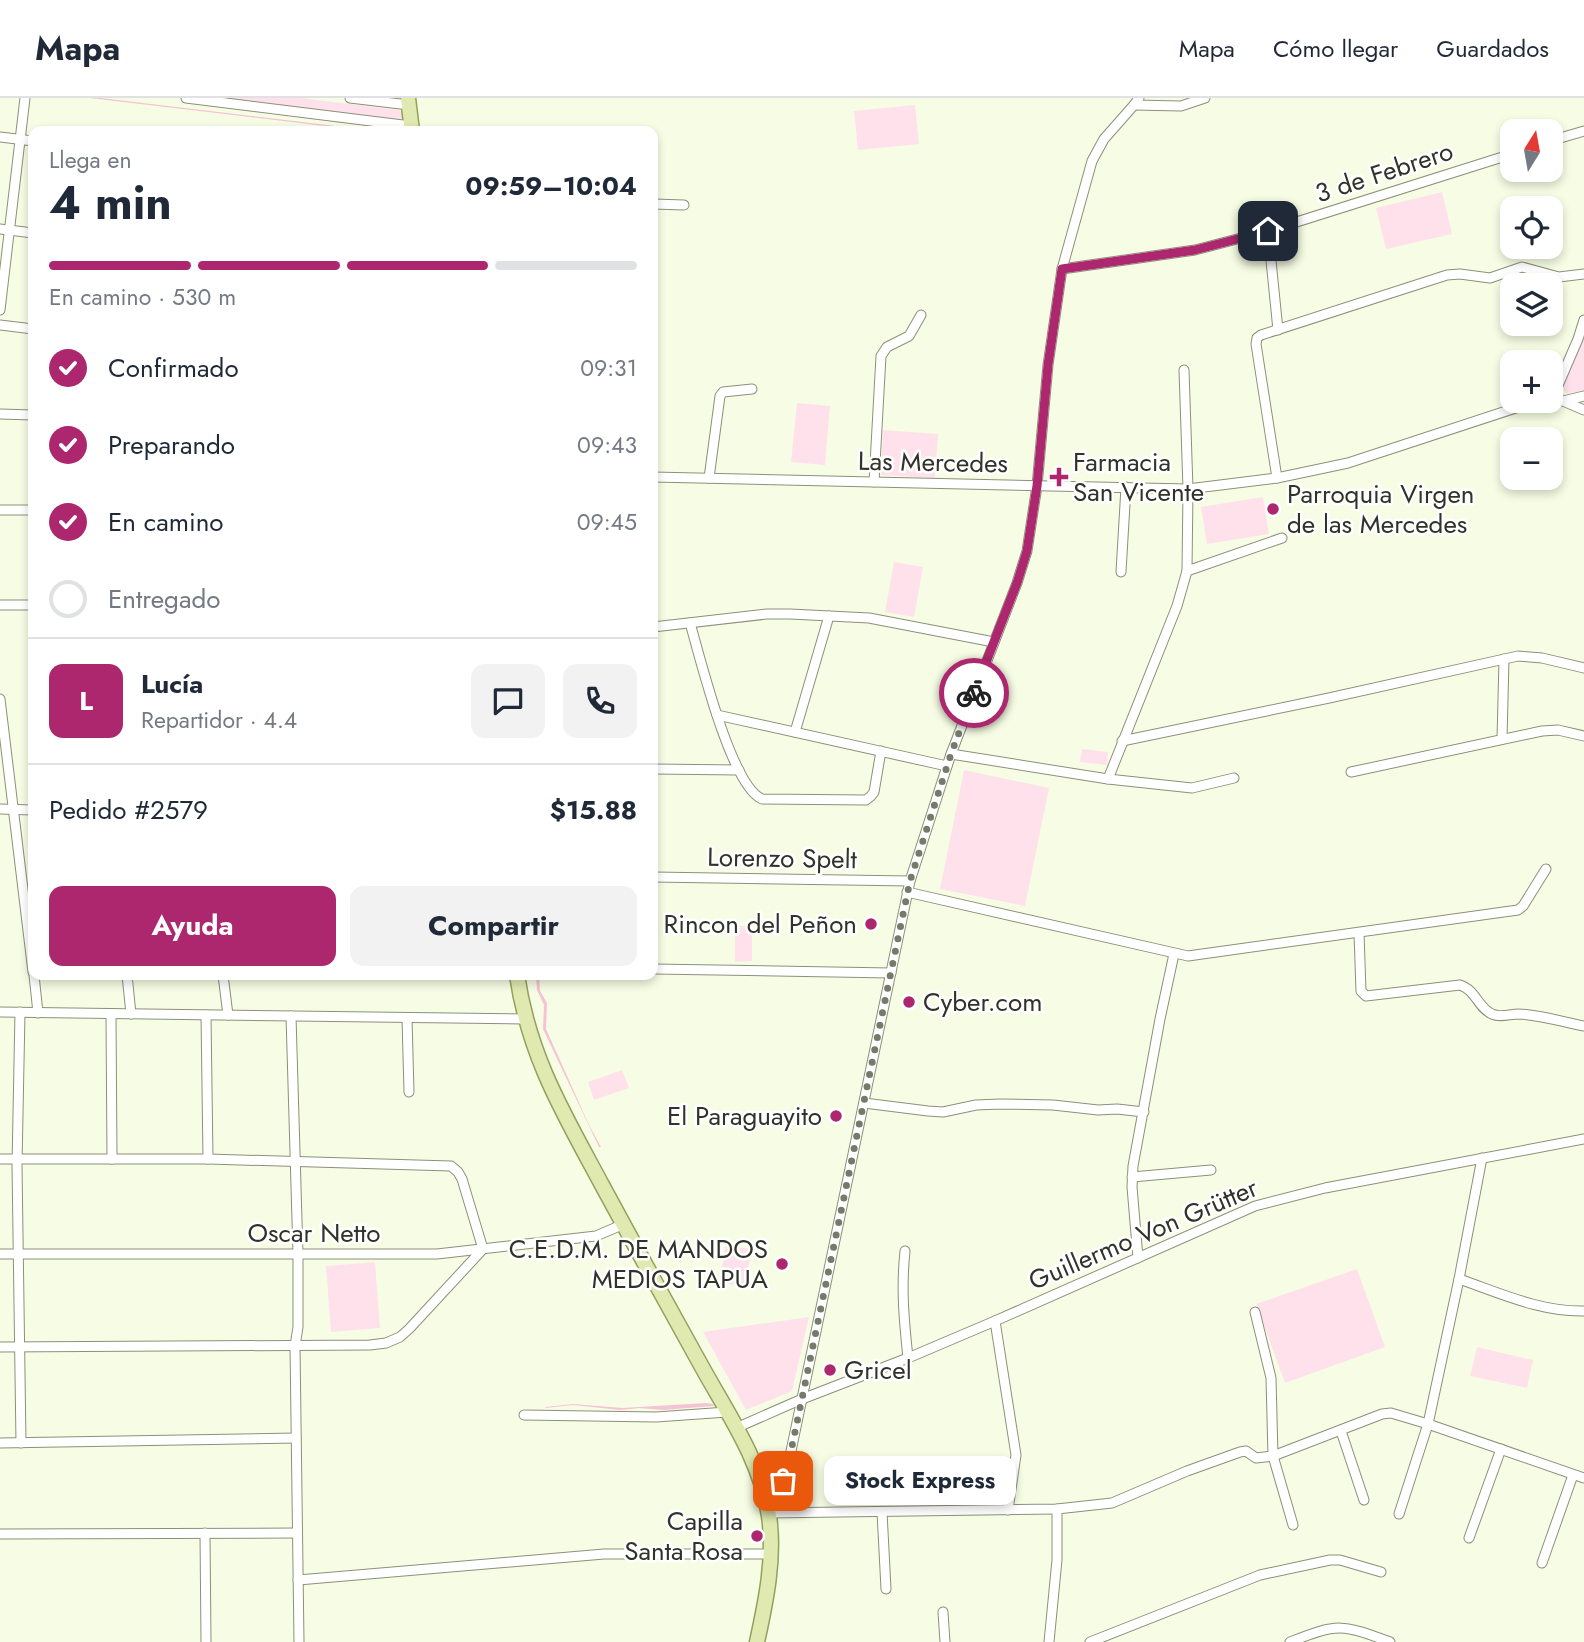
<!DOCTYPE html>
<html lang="es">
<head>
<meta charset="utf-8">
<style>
  body { margin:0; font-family:Jost,sans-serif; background:#f2f2f3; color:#1f2937; height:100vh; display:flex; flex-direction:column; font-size:26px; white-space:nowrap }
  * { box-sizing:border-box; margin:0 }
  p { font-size:23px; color:#747a83 }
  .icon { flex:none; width:38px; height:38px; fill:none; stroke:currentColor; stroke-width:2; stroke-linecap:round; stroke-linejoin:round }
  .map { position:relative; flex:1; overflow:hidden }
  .details { position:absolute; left:28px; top:28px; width:630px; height:854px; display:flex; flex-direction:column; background:#fff; border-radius:14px; box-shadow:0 4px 10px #0003 }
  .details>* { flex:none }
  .needle { width:46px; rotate:11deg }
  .controls { position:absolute; left:1500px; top:21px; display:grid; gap:14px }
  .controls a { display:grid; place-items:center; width:63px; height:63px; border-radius:14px; background:#fff; box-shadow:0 4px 10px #0003; font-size:35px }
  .pin { position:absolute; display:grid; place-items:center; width:60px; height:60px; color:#fff; margin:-30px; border-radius:14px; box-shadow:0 4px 10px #0006 }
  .courier { position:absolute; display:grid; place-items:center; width:70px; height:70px; margin:-35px; border:5px solid #ac276e; border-radius:50%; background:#fff; color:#222; box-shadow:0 2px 9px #0007 }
  .bubble { position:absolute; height:49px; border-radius:14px; background:#fff; box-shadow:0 4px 10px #0003; font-size:23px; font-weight:700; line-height:49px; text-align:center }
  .summary em { font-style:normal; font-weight:700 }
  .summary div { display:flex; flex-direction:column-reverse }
  .summary { display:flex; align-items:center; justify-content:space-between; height:119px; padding:0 21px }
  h1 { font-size:46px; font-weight:700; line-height:52px }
  .bar { display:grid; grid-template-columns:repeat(4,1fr); gap:10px 7px; align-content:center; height:84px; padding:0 21px }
  .bar i { height:9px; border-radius:5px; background:#e0e1e3 }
  .bar .selected { background:#ac276e }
  .bar p { grid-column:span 4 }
  .line { display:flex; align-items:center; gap:18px; padding:0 21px; border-top:2px solid #e0e1e3 }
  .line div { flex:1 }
  .round { display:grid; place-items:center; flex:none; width:74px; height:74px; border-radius:14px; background:#f2f2f3 }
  ol { padding:0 21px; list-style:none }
  li { display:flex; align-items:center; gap:21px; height:77px }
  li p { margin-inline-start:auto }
  li .icon { padding:7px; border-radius:50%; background:#ac276e; color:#fff; stroke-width:4 }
  li:last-child { color:#747a83 }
  li i { width:38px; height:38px; border:4px solid #e0e1e3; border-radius:50% }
  .button { display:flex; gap:14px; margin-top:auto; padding:14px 21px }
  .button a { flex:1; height:80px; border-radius:14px; background:#ac276e; color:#fff; font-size:28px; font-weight:700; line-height:80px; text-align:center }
  .button a+a { background:#f2f2f3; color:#1f2937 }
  header { display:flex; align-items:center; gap:42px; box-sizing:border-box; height:98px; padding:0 35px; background:#fff; border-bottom:2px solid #e0e1e3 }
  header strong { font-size:33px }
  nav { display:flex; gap:38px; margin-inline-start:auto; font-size:24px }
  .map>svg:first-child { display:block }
</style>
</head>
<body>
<header>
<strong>Mapa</strong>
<nav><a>Mapa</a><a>Cómo llegar</a><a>Guardados</a></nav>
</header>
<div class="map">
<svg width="1584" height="1544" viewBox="0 0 1584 1544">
  <rect width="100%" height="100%" fill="#f7fde4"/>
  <g fill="#ffe1ec">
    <path d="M215 0H301L399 12 402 15V21L400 23Z"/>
    <path d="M915 7 919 46 858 52 854 13Z"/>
    <path d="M1442 94 1452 136 1386 151 1376 110Z"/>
    <path d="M1584 233V294L1566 295 1564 292V286Z"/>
    <path d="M797 305 830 308 825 367 791 364Z"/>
    <path d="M883 332 938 336 935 380 881 377Z"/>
    <path d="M1263 399 1269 436 1207 446 1201 409Z"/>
    <path d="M894 464 923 469 914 519 885 514Z"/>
    <path d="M1082 651 1108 654 1107 667 1080 664Z"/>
    <path d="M964 672 1049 690 1025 808 940 791Z"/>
    <path d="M735 828H752V863L735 864Z"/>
    <path d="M622 972 629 990 594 1002 588 984Z"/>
    <path d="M725 1148 751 1151 746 1188 720 1185Z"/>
    <path d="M375 1164 380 1230 331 1234 326 1168Z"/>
    <path d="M1357 1171 1385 1249 1285 1285 1256 1206Z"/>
    <path d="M809 1219 792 1293 746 1312 703 1234Z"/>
    <path d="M1477 1249 1533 1262 1527 1290 1470 1278Z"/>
  </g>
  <g fill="#f6c2d6">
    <path d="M90 0H101L377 33H366Z"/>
    <path d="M536 877H539L540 893 547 905 546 931 589 1027 601 1049H599L543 931 544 907 537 892Z"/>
    <path d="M706 1305 713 1306 714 1308 663 1312 639 1310 621 1312 573 1307 545 1310 546 1309 573 1306 622 1310Z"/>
  </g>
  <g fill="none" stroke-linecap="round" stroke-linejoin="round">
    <defs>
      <g id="minor">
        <path d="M186 0 411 28"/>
        <path d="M350 0 409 7"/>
        <path d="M1134 7 1181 8 1205 0"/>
        <path d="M0 39 33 43"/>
        <path d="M1550 43 1584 33"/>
        <path d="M653 106 684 107"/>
        <path d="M0 131 33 135"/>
        <path d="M1268 133 1278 232"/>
        <path d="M1062 171 1195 152 1268 133 1512 56"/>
        <path d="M0 212 25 0"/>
        <path d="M0 227 33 231"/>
        <path d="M1550 299 1563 303 1584 298"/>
        <path d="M1553 299 1578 241 1584 222"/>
        <path d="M1563 303 1584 312"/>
        <path d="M0 316 33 317"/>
        <path d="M653 379 1188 391 1277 380 1348 365 1537 303"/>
        <path d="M709 380 720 298 723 294 752 291"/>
        <path d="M1277 380 1256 246 1257 240 1261 237 1447 177 1460 176 1490 180 1522 169 1559 179 1584 176"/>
        <path d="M874 384 881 258 887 249 909 238 921 217"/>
        <path d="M0 412H33"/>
        <path d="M1187 473 1282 440"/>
        <path d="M1121 474 1126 389"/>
        <path d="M0 507H33"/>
        <path d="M690 525C700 559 731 688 762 701L866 702 871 698 874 694 881 653"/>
        <path d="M653 529 767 516H790L869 520 994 544"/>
        <path d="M0 601 33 874"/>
        <path d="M717 617 947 668"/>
        <path d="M795 634 829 518"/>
        <path d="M1502 641 1504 561"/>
        <path d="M1122 643 1329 600 1518 558 1542 560 1584 570"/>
        <path d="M951 656 1108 681 1192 690 1234 680"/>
        <path d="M653 671 739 672"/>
        <path d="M1351 674 1542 633 1558 632 1584 638"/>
        <path d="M1108 681 1177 508 1187 473 1188 391 1184 272"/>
        <path d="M0 711 33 712"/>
        <path d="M653 779 910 783"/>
        <path d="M907 794 1188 858 1518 812 1523 808 1546 771"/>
        <path d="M1359 835 1361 893 1366 898 1460 887C1476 892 1478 910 1492 916 1500 920 1510 916 1519 916 1541 917 1563 924 1584 928"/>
        <path d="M653 871 891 875"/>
        <path d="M34 877 38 915"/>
        <path d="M127 877 131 916"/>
        <path d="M223 877 228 917"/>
        <path d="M0 914 525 921"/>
        <path d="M20 914 17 1067 21 1345"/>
        <path d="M111 916 112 1061"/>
        <path d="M206 917 208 1061"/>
        <path d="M291 918 298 1156V1229L295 1248 299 1544"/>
        <path d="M407 920 409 994"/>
        <path d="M864 1005 928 1013 943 1014 976 1007 1000 1006 1053 1007 1098 1012 1117 1011 1144 1014"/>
        <path d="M1482 1060 1459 1181C1500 1195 1540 1214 1584 1213"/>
        <path d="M0 1061H208L451 1068 458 1074 462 1081 483 1151 409 1231 400 1239 386 1245 370 1247 0 1249"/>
        <path d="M1132 1079 1211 1072"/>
        <path d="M905 1153C901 1191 904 1222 908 1260"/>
        <path d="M0 1156H437L596 1138 624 1126"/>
        <path d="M1138 1160 1132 1089 1133 1068 1160 921 1174 856"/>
        <path d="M1255 1214 1271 1280 1273 1358 1293 1427"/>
        <path d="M995 1223 1016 1357 1008 1412"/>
        <path d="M524 1317 656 1319 727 1314"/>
        <path d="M736 1330 802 1301 908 1260 995 1223 1255 1108 1325 1090 1584 1041"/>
        <path d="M1341 1333 1364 1402"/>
        <path d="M0 1345 296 1340"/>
        <path d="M763 1390C774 1388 781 1387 786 1377L910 783 951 656 1017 485 1027 453 1037 388 1048 267 1062 171 1092 63 1104 41 1134 7 1139 0"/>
        <path d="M882 1414 886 1491"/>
        <path d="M769 1415 1057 1411 1112 1405 1187 1373 1240 1354 1246 1353 1256 1360 1273 1358 1382 1316 1391 1315 1428 1326 1584 1380"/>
        <path d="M1399 1416 1428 1326 1459 1181"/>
        <path d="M205 1435 206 1544"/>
        <path d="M0 1436 297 1435"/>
        <path d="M1469 1440 1501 1351"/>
        <path d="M1542 1465 1573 1377"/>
        <path d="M298 1482 604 1456H771"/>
        <path d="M943 1514 945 1544"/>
        <path d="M1049 1544 1057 1462V1411"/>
        <path d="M1090 1544 1260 1477 1330 1462H1340L1381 1474"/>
        <path d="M1290 1544C1338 1525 1342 1526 1390 1544"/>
      </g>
      <g id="primary">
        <path d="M408 0 412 33"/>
        <path d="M517 877C529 959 564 1016 602 1087 635 1148 668 1208 702 1269 728 1316 761 1363 769 1418 775 1460 766 1503 757 1544"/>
      </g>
    </defs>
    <use href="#minor" stroke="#8c907a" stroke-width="11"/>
    <use href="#primary" stroke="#94a05f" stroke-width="17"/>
    <use href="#minor" stroke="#fff" stroke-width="9"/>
    <use href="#primary" stroke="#dfe9b0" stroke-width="14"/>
  </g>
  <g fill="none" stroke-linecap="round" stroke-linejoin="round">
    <path stroke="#767a6b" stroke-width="7" stroke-dasharray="0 12.6" d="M783 1383 786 1377 910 783 951 656 974 595"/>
    <path stroke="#ac276e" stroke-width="9" d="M974 595 1017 485 1027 453 1037 388 1048 267 1062 171 1195 152 1268 133"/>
  </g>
  <g fill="#ac276e" stroke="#fff" stroke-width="2.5">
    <path d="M1055.5 368.5h7v7h7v7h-7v7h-7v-7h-7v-7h7z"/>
    <circle cx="1273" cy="411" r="7"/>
    <circle cx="871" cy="826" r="7"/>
    <circle cx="909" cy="904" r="7"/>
    <circle cx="836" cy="1018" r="7"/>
    <circle cx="782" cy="1166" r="7"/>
    <circle cx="830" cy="1272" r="7"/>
    <circle cx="757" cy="1438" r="7"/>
  </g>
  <g text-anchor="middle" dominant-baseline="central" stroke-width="5" stroke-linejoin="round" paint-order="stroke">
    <g font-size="26" fill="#31332a" stroke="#fff">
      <text transform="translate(1384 74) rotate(-18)">3 de Febrero</text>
      <text transform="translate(933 364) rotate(1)">Las Mercedes</text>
      <text transform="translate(782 760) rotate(1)">Lorenzo Spelt</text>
      <text x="314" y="1135">Oscar Netto</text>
      <text transform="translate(1143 1136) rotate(-23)">Guillermo Von Grütter</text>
    </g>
    <g font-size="26" fill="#31332a" stroke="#fff" text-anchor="start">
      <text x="1073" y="364">Farmacia<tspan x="1073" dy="30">San Vicente</tspan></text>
      <text x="1287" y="396">Parroquia Virgen<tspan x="1287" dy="30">de las Mercedes</tspan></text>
      <text x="857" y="826" text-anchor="end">Rincon del Peñon</text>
      <text x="923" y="904">Cyber.com</text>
      <text x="822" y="1018" text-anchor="end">El Paraguayito</text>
      <text x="768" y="1151" text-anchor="end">C.E.D.M. DE MANDOS<tspan x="768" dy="30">MEDIOS TAPUA</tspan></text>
      <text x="844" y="1272">Gricel</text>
      <text x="743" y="1423" text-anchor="end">Capilla<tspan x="743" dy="30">Santa Rosa</tspan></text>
    </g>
  </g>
</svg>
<div class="controls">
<a><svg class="needle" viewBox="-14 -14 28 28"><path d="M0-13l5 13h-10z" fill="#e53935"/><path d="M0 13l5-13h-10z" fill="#747a83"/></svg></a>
<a><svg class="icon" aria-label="locate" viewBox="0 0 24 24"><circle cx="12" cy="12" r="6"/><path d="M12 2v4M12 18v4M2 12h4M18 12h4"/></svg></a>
<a><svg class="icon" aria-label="layers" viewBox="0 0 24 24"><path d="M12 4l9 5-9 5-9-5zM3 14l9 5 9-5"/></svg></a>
<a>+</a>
<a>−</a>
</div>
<div class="pin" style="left:783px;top:1383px;background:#ea580c"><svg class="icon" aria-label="bag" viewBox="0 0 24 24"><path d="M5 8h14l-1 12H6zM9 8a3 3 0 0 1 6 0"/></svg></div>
<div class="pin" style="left:1268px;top:133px;background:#1f2937"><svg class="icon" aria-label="home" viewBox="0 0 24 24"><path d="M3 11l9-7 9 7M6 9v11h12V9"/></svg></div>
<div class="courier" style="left:974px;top:595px"><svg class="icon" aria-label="bike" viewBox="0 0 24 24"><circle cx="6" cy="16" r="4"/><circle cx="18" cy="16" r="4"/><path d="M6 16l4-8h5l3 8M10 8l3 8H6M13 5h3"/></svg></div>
<div class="bubble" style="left:824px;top:1358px;width:192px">Stock Express</div>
<section class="details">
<div class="summary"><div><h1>4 min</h1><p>Llega en</p></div><em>09:59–10:04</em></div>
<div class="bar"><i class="selected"></i><i class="selected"></i><i class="selected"></i><i></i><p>En camino · 530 m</p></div>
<ol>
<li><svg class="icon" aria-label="check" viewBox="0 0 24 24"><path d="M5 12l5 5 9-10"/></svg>Confirmado<p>09:31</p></li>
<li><svg class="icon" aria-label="check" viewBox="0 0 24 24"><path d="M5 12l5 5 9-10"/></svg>Preparando<p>09:43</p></li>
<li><svg class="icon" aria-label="check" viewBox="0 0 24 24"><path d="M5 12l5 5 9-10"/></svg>En camino<p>09:45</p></li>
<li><i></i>Entregado</li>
</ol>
<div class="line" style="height:126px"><b class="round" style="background:#ac276e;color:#fff">L</b><div><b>Lucía</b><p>Repartidor · 4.4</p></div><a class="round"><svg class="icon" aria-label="chat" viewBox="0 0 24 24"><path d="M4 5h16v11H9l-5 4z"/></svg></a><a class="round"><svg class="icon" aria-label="phone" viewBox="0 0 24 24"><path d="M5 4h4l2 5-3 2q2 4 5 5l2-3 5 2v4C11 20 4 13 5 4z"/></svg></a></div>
<div class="line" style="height:91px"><div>Pedido #2579</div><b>$15.88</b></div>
<div class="button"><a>Ayuda</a><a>Compartir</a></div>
</section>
</div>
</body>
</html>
